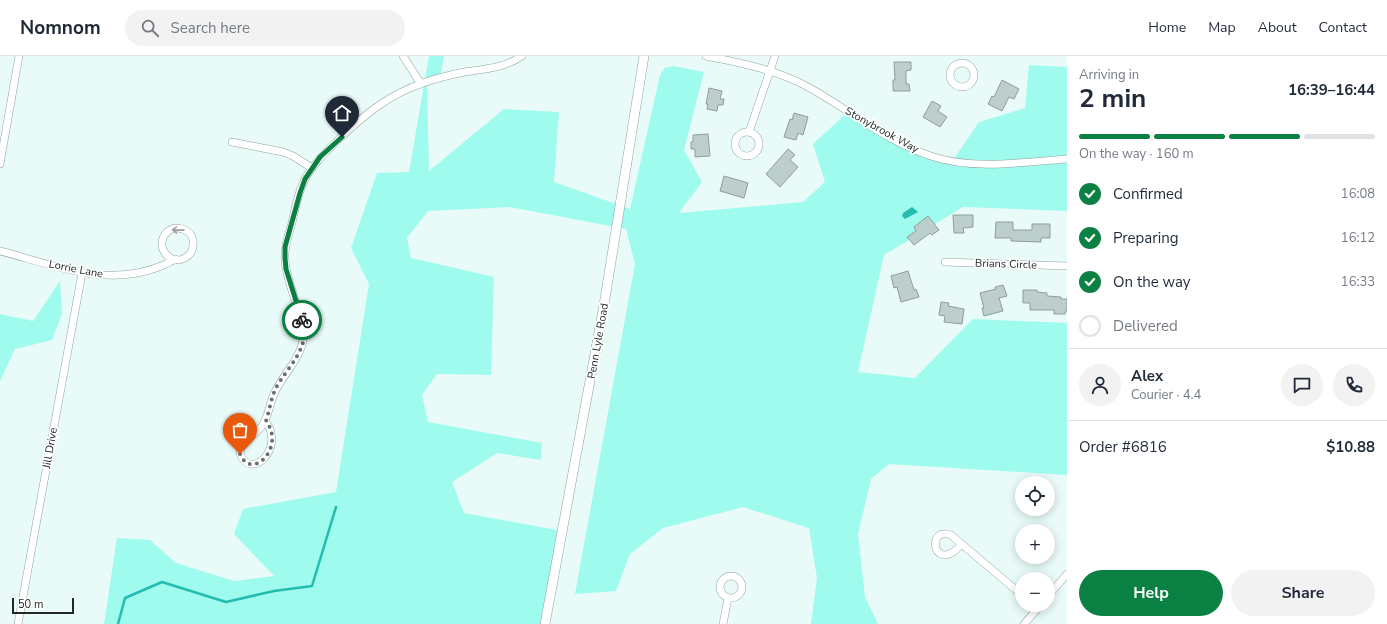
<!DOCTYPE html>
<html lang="en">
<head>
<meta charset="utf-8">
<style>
  body { margin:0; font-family:"Nunito Sans",sans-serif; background:#f2f2f3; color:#1f2937; height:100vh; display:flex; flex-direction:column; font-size:15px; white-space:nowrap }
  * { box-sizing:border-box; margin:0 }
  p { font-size:13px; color:#747a83 }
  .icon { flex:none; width:22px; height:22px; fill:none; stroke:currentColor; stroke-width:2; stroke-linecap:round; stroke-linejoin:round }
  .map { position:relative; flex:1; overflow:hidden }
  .drawer { display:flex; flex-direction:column; background:#fff; width:320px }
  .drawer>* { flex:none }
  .controls { position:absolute; left:1015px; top:420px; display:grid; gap:8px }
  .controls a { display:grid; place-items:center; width:40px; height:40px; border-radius:50%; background:#fff; box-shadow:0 2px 10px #0003; font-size:20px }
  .scale { position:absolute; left:12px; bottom:10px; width:62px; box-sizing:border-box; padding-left:4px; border:2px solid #212827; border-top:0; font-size:11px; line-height:14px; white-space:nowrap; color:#212827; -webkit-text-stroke:3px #fff; paint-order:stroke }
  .pin { position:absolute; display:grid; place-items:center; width:34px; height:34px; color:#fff; margin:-41px -17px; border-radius:50% 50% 50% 0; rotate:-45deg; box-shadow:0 0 4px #0007 }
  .pin .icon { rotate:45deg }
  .courier { position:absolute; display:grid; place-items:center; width:40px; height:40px; margin:-20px; border:3px solid #0b8043; border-radius:50%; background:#fff; color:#222; box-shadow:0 1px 5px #0007 }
  .head em { font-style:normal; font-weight:700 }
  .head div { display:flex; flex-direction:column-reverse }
  .head { display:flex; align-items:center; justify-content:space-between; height:68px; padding:0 12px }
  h1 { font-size:26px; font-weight:700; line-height:30px }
  .bar { display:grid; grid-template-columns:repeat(4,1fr); gap:6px 4px; align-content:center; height:48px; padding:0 12px }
  .bar i { height:5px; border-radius:3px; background:#e0e1e3 }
  .bar .selected { background:#0b8043 }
  .bar p { grid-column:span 4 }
  .line { display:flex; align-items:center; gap:10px; padding:0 12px; border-top:1px solid #e0e1e3 }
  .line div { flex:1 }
  .round { display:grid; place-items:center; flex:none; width:42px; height:42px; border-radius:21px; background:#f2f2f3 }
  ol { padding:0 12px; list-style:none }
  li { display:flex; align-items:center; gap:12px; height:44px }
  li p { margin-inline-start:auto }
  li .icon { padding:4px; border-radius:50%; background:#0b8043; color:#fff; stroke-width:4 }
  li:last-child { color:#747a83 }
  li i { width:22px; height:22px; border:2px solid #e0e1e3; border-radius:50% }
  .primary-button { display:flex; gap:8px; margin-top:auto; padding:8px 12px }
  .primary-button a { flex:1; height:46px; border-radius:24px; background:#0b8043; color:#fff; font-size:16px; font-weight:700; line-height:46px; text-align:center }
  .primary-button a+a { background:#f2f2f3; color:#1f2937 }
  header { display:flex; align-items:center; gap:24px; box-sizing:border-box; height:56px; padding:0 20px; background:#fff; border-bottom:1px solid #e0e1e3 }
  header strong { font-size:19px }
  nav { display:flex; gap:22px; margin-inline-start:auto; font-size:14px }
  .search { width:280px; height:36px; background:#f2f2f3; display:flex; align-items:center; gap:10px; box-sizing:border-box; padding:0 14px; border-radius:22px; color:#747a83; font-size:15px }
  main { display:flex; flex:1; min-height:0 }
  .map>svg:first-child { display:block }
</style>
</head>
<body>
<header>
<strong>Nomnom</strong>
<div class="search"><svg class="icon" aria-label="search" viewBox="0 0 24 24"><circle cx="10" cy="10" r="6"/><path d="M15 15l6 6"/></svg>Search here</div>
<nav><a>Home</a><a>Map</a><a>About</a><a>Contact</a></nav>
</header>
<main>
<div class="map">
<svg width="1067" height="568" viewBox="0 0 1067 568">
  <rect width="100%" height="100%" fill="#e8fbf8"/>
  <g fill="#9efbee">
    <path d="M429 0H444L440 22 427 26 429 115 504 53 559 56 554 126 630 153 660 19 665 12 674 10 704 16 684 94 702 126 679 157 803 146 825 126 813 88 849 55 903 89 951 107 979 66 1025 52 1029 9 1067 11V155L963 151 884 199 858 316 915 322 973 263 1067 267V419L889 408 871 423 858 478 865 541 878 568H811L817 522 809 472 743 451 663 472 630 498 616 535 575 538 635 208 626 173 510 151 428 155 407 182 411 202 494 221 491 319 437 318 422 339 428 366 542 387 541 404 497 397 452 426 464 457 557 474 544 568H104L117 482 150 484 176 507 234 525 274 520 234 478 243 453 336 436 369 228 351 192 377 117 409 116Z"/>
    <path d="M60 225 62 258 52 284 15 293 0 325V258L33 265Z"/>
  </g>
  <path fill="#23bcae" d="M912 151 918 156 905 163 902 160 903 157Z"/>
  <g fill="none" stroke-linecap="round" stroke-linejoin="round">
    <path stroke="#23bcae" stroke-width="2.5" d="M118 568 125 542 162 526 226 546 274 535 312 530 336 451"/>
  </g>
  <g fill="#bdcfcc" stroke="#8d9e9b">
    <path d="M894 6H911V14L906 15V28H909L910 35H893V24H895Z"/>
    <path d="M1002 24 1019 33 1014 43 1009 41 1002 55 988 48 992 40 994 41Z"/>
    <path d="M709 32 722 35 720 43H724L723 49H718L717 55 707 53 708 48H706Z"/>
    <path d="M932 45 941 50 938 55 947 61 940 71 923 61Z"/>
    <path d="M794 57 808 61 803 79 798 77 796 84 784 81 790 63 792 64Z"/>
    <path d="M708 78 710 100 695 101V93H691V86H693V79Z"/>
    <path d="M788 93 795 99 790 104 798 111 780 131 766 118Z"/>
    <path d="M724 120 748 127 744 142 720 135Z"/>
    <path d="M953 159H973V171L963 172 964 177H954Z"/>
    <path d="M928 160 939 174 932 179 930 177 914 189 907 181 916 175 914 171Z"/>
    <path d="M996 166H1013V174H1032V168H1050V182H1041V186L1011 185V182H995Z"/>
    <path d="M908 215 914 234 916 233 919 241 901 246 897 231 894 232 891 220Z"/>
    <path d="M1003 229 1007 240 999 242 1003 255 984 260 982 252H984L980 237 996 233 995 231Z"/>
    <path d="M1023 234H1037V236L1047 237V240L1061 241V243H1067V255H1066L1065 258H1054V254H1030V247H1023Z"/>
    <path d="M941 246 949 247 948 250 964 253 962 268 944 266 945 260 939 259Z"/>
  </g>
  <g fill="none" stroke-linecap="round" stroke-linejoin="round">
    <defs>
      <g id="street">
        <path d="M403 0 421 28"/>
        <path d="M706 0C742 7 777 14 810 32 851 55 888 87 934 101 974 114 1025 106 1067 103"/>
        <circle cx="962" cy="19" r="12"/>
        <path d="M749 76 775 0"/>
        <circle cx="747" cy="88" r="12"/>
        <path d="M232 86 283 96 293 100 312 112"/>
        <path d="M0 108 19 0"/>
        <path d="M0 195C43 206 93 226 137 217 147 215 157 212 166 208 168 207 171 205 174 204 176 203 178 204 180 204 187 202 193 197 193 189 194 183 191 177 185 174 166 164 150 193 174 204"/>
        <path d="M945 206 1067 210"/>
        <path d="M265 365C286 390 252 426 240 398 241 384 255 380 262 370 269 360 269 349 274 338 286 312 306 300 304 269 298 251 285 220 285 202 284 190 289 178 292 167 295 152 298 137 305 123 313 108 326 96 338 84 364 59 388 39 423 27 436 22 450 19 464 16 484 13 505 12 522 0"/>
        <path d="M962 488C958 492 954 497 949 498 932 505 929 471 951 479L1022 539"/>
        <circle cx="731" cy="531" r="11"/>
        <path d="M1048 540 1067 518"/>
        <path d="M18 568 82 217"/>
        <path d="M723 568 728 542"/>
        <path d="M1024 568 1041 549"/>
      </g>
      <path id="secondary" d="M545 568 604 249 644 0"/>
    </defs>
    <use href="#street" stroke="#91a2a0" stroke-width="8"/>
    <use href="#secondary" stroke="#91a2a0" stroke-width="10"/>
    <use href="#street" stroke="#fff" stroke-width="7"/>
    <use href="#secondary" stroke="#fff" stroke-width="9"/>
  </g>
  <defs><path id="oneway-shaft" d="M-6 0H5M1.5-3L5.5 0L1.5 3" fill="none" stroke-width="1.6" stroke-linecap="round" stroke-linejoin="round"/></defs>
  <use stroke="#9b9e9e" href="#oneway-shaft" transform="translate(178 174) rotate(-179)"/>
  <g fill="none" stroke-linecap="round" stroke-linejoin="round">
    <path stroke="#677270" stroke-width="4" stroke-dasharray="0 7.2" d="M240 398C252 426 286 391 266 365 270 353 271 341 277 330 290 308 311 291 302 264"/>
    <path stroke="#0b8043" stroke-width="5" d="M302 264 286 213 285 202V191L300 137 305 123 320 101 342 81"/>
  </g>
  <g text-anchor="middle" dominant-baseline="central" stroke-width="3.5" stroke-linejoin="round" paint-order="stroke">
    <g font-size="11" fill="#212827" stroke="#fff">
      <text transform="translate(882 74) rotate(29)">Stonybrook Way</text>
      <text transform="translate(1006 208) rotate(2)">Brians Circle</text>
      <text transform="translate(76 213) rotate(11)">Lorrie Lane</text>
      <text transform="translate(598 285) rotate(-80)">Penn Lyle Road</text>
      <text transform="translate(50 392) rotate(-80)">Jill Drive</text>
    </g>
  </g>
</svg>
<div class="controls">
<a><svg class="icon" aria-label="locate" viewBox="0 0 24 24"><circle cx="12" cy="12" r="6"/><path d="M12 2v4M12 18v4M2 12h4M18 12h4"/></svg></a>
<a>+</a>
<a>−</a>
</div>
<div class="scale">50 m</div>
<div class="pin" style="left:240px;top:398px;background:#ea580c"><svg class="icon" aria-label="bag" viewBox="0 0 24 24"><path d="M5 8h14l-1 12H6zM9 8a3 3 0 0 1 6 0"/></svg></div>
<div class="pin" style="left:342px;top:81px;background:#1f2937"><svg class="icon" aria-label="home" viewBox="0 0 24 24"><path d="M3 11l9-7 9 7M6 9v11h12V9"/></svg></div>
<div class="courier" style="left:302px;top:264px"><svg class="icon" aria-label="bike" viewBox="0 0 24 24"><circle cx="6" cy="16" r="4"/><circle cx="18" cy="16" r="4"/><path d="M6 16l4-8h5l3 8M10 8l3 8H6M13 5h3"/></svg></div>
</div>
<section class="drawer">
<div class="head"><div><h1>2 min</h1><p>Arriving in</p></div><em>16:39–16:44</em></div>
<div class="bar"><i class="selected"></i><i class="selected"></i><i class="selected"></i><i></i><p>On the way · 160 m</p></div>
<ol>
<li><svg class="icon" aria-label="check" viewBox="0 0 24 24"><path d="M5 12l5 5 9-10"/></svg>Confirmed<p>16:08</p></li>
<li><svg class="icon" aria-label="check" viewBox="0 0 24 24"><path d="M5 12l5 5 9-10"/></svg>Preparing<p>16:12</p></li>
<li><svg class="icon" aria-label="check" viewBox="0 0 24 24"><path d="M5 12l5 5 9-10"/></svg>On the way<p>16:33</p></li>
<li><i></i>Delivered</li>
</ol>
<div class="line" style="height:72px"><a class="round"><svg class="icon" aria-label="person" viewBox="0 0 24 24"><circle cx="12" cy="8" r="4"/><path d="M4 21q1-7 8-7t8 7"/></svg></a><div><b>Alex</b><p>Courier · 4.4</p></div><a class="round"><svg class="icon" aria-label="chat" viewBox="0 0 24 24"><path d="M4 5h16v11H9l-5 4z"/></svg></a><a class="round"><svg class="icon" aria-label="phone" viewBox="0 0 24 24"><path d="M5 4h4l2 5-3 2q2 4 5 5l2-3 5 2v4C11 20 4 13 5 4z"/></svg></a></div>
<div class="line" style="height:52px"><div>Order #6816</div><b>$10.88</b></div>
<div class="primary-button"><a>Help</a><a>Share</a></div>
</section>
</main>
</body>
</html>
